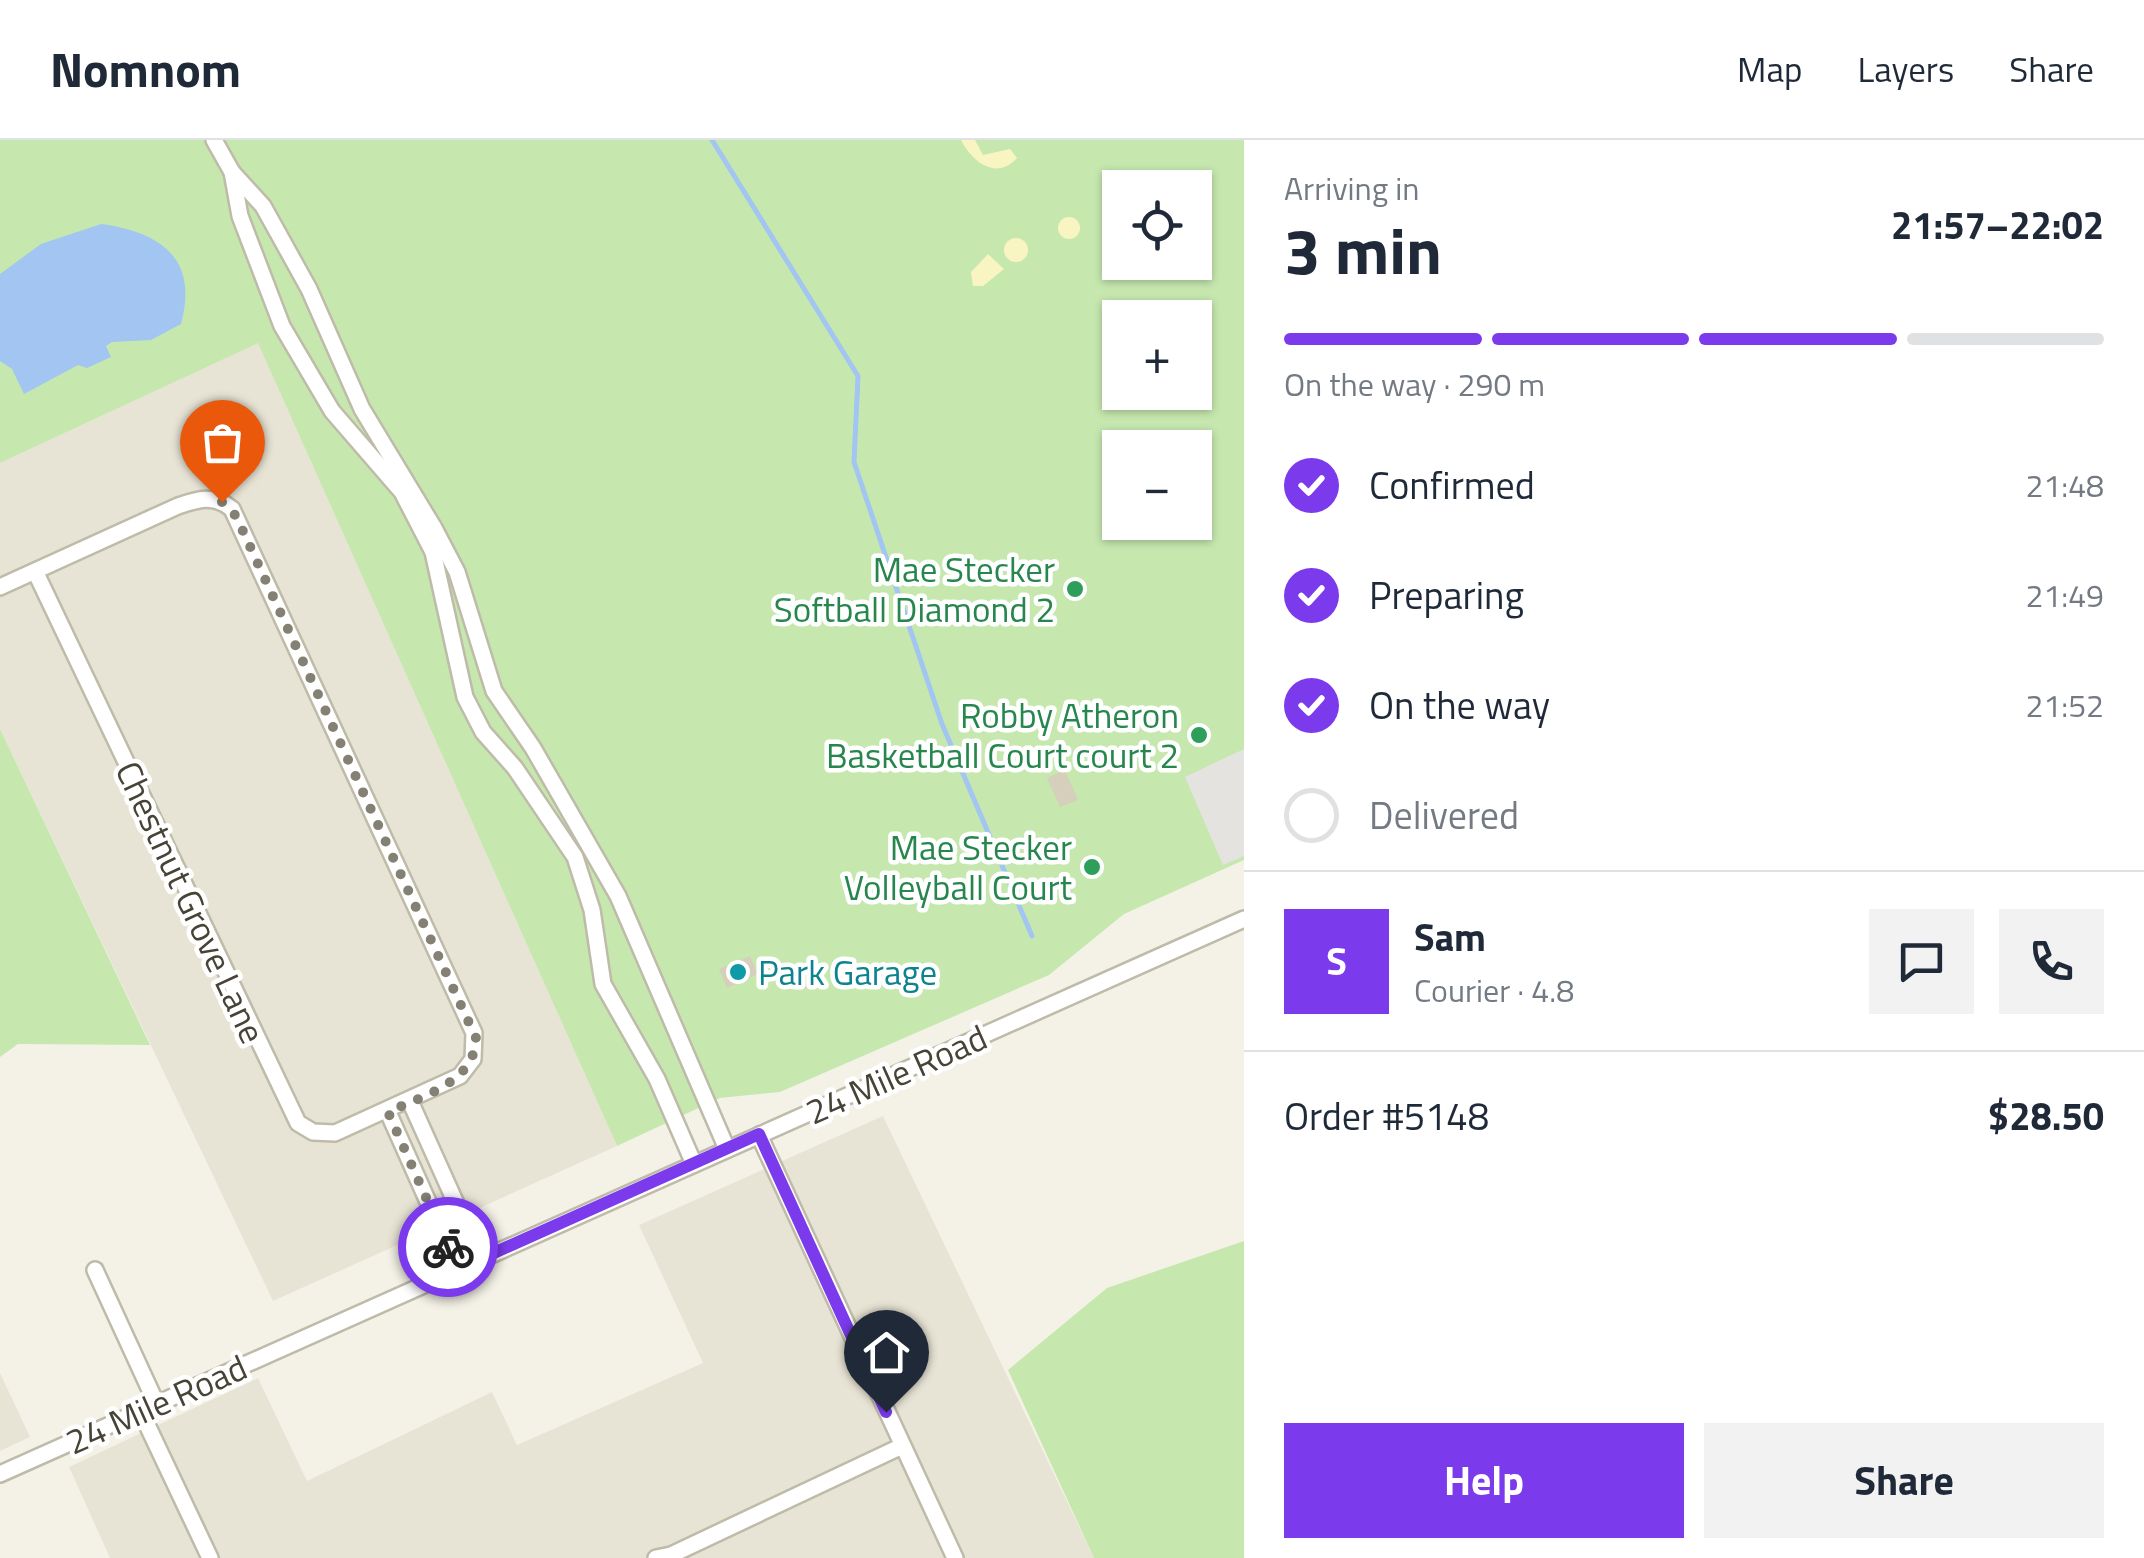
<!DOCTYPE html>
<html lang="en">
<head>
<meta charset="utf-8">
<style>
  body { margin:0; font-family:"Titillium Web",sans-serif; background:#f2f2f3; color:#1f2937; height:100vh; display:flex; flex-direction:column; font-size:38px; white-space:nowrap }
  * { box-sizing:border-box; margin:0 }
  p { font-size:32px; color:#747a83 }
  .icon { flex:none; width:55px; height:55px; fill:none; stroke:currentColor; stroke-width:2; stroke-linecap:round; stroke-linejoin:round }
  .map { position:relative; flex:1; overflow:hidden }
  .side { display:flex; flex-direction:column; background:#fff; width:900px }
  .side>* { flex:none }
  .tools { position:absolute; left:1102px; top:30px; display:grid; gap:20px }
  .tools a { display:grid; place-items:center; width:110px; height:110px; border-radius:0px; background:#fff; box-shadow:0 2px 8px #0004; font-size:50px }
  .pin { position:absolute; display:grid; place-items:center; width:85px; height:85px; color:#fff; margin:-102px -42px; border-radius:50% 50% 50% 0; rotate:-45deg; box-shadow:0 0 10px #0007 }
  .pin .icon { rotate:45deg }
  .courier { position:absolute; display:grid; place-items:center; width:100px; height:100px; margin:-50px; border:8px solid #7c3aed; border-radius:50%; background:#fff; color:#222; box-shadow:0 2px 12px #0007 }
  .headline em { font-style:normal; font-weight:700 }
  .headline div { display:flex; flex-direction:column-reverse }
  .headline { display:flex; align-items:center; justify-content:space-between; height:170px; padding:0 40px }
  h1 { font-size:65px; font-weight:700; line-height:75px }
  .bar { display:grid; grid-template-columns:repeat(4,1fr); gap:15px 10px; align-content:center; height:120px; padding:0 40px }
  .bar i { height:12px; border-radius:8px; background:#e0e1e3 }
  .bar .current { background:#7c3aed }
  .bar p { grid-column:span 4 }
  .line { display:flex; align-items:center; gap:25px; padding:0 40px; border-top:2px solid #e0e1e3 }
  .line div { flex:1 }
  .round { display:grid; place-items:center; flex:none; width:105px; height:105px; border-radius:0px; background:#f2f2f3 }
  ol { padding:0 40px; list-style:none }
  li { display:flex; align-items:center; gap:30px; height:110px }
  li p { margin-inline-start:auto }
  li .icon { padding:10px; border-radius:50%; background:#7c3aed; color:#fff; stroke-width:4 }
  li:last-child { color:#747a83 }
  li i { width:55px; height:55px; border:5px solid #e0e1e3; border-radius:50% }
  .action { display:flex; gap:20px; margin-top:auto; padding:20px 40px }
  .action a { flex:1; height:115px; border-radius:0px; background:#7c3aed; color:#fff; font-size:40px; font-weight:700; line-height:115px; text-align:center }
  .action a+a { background:#f2f2f3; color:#1f2937 }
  header { display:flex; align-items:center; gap:60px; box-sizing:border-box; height:140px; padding:0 50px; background:#fff; border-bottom:2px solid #e0e1e3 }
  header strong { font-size:48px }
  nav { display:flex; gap:55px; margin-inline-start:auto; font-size:35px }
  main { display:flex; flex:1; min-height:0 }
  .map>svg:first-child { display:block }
</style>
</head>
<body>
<header>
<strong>Nomnom</strong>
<nav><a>Map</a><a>Layers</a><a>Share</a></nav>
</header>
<main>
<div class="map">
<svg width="1244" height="1418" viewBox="0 0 1244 1418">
  <rect width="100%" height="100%" fill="#f4f2e7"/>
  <g fill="#e8e4d5">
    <path d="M258 202 617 1006 273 1161 0 589V323Z"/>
    <path d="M883 976 1094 1418H110L69 1327 258 1238 307 1341 492 1252 517 1305 703 1223 639 1085Z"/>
    <path d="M0 1233 30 1297 0 1311Z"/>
  </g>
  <g fill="#c6e8af" fill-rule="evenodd">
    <path d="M0 0H1244V720L1124 774 1049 835 780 952 720 958 617 1006 258 203 0 323ZM1120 48H1195V122H1120ZM1120 178H1195V252H1120ZM1120 308H1195V382H1120Z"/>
    <path d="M0 589 150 905 18 904 0 917Z"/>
    <path d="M1244 1101V1418H1094L1008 1230 1107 1148Z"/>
  </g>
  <g fill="#f8f5c2">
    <path d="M961 0H975L983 15 1010 9 1017 18C997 41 972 22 961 0Z"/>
    <circle cx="1069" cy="88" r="11"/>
    <circle cx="1016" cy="110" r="12"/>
    <path d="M988 114 1004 129 983 146H973L971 132Z"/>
  </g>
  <path fill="#e5e3df" d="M1244 609V716L1223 725 1185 637Z"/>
  <path fill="#a2c5f1" d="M101 84C160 92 199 118 181 184L151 200 112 202 106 206 111 217 87 228 78 225 24 254 12 229 0 221V134L41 104Z"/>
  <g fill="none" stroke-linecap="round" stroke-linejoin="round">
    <path stroke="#a2c5f1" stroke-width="5" d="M712 0 858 236 854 322 942 584 1032 796"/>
  </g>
  <g fill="#d5cfbc">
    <path d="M1065 630 1078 660 1060 667 1047 638Z"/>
    <path d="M750 816 758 834 727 848 719 829Z"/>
    <path d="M811 826 819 842 803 850 795 834Z"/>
  </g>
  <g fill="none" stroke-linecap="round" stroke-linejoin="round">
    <defs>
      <g id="minor">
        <path d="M214 0 232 32 263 66 309 149 362 269 434 388 457 432 494 551 533 608 618 756 727 1009"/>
        <path d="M232 32 240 76 282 186 332 271 402 352 433 412 465 557 483 592 515 628 575 717 592 770 603 844 657 939 694 1024"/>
        <path d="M0 447 178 366C198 359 214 354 232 369L474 893 473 919 460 936 335 993 313 992 298 983 35 431"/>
        <path d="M410 961 481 1119"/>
        <path d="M388 972 458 1129"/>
        <path d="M759 995 955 1418"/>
        <path d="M95 1130 157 1265"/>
        <path d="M141 1272 210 1418"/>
        <path d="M0 1334 1244 779"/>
        <path d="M656 1418 671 1415 902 1306"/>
      </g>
    </defs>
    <use href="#minor" stroke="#bfbba9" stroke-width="20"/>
    <use href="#minor" stroke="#fff" stroke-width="15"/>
  </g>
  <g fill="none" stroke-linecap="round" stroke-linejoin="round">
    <path stroke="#848074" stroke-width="10" stroke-dasharray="0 18" d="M222 362 236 376 476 898C475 943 422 956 388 972L448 1107"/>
    <path stroke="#7c3aed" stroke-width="12" d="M448 1107 458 1129 759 994 886 1272"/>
  </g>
  <g fill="#2e9e5b" stroke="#fff" stroke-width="4">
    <circle cx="1075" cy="449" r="10"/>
    <circle cx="1199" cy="595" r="10"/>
    <circle cx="1092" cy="727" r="10"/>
  </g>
  <circle fill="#0f9aa8" stroke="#fff" stroke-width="4" cx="738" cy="832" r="10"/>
  <g text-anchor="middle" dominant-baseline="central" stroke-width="9" stroke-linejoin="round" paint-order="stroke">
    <g font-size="35" fill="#27864d" stroke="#fff" text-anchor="end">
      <text x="1055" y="429">Mae Stecker<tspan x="1055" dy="40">Softball Diamond 2</tspan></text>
      <text x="1179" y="575">Robby Atheron<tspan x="1179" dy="40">Basketball Court court 2</tspan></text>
      <text x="1072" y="707">Mae Stecker<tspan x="1072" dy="40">Volleyball Court</tspan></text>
    </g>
    <g font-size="35" fill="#474336" stroke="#fff">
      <text transform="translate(191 762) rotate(65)">Chestnut Grove Lane</text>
      <text transform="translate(896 934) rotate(-24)">24 Mile Road</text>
      <text transform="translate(156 1264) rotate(-24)">24 Mile Road</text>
    </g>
    <g font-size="35" fill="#0d838f" stroke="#fff" text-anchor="start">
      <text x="758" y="832">Park Garage</text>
    </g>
  </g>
</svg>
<div class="tools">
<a><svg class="icon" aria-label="locate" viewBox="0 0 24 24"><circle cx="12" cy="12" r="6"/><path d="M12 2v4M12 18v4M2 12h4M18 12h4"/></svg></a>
<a>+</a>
<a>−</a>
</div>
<div class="pin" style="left:222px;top:362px;background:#ea580c"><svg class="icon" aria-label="bag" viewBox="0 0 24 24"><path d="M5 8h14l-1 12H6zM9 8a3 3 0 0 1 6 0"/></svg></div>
<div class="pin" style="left:886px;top:1272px;background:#1f2937"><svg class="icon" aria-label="home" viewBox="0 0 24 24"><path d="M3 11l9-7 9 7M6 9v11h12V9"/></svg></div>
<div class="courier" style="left:448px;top:1107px"><svg class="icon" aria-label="bike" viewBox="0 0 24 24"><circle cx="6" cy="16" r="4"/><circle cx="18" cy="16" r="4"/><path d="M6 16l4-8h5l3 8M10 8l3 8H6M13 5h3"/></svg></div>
</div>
<section class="side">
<div class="headline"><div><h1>3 min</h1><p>Arriving in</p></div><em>21:57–22:02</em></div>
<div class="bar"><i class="current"></i><i class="current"></i><i class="current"></i><i></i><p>On the way · 290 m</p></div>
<ol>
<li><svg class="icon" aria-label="check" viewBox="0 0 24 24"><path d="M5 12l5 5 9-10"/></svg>Confirmed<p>21:48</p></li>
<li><svg class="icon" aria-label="check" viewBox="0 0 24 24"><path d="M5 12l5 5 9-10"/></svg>Preparing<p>21:49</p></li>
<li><svg class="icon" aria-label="check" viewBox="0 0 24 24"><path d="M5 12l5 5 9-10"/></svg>On the way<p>21:52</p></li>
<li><i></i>Delivered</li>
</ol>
<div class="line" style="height:180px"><b class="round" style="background:#7c3aed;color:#fff">S</b><div><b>Sam</b><p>Courier · 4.8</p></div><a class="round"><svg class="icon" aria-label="chat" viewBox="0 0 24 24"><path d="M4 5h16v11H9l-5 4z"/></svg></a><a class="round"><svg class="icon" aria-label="phone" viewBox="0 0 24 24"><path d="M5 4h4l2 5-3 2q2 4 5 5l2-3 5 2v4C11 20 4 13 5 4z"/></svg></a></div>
<div class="line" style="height:130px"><div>Order #5148</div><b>$28.50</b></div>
<div class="action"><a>Help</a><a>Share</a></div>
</section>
</main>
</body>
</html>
